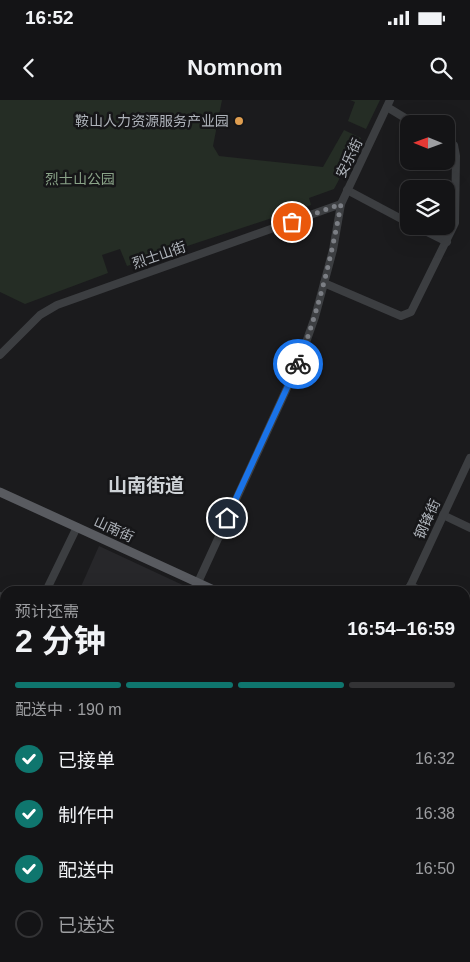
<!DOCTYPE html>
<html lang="zh">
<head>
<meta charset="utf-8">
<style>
  body { margin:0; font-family:Arial,"Noto Sans SC",sans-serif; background:#1d1d1f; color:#f1f3f6; height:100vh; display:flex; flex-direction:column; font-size:19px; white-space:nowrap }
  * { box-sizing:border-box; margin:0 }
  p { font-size:16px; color:#9d9ea1 }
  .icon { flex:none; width:28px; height:28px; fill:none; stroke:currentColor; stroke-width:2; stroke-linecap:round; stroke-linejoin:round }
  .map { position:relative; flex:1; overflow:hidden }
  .drawer { position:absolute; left:0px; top:486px; width:470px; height:376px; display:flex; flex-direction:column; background:#141416; border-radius:15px 15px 0 0; box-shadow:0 5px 20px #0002,0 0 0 1px #333335 }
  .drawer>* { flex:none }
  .needle { width:32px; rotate:271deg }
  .buttons { position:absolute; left:400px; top:15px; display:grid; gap:10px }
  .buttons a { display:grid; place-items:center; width:55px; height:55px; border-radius:10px; background:#141416; box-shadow:0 5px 20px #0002,0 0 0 1px #333335; font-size:25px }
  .pin { position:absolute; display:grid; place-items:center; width:42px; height:42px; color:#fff; margin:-21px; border:2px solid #fff; border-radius:50%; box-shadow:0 1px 5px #0007 }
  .courier { position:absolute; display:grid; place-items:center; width:50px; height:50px; margin:-25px; border:4px solid #1a73e8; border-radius:50%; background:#fff; color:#222; box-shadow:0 1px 6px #0007 }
  .head em { font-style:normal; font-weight:700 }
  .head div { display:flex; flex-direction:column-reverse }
  .head { display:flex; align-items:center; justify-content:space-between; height:85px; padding:0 15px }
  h1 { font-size:32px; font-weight:700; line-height:38px }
  .bar { display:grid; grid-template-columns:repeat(4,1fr); gap:8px 5px; align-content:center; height:60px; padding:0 15px }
  .bar i { height:6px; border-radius:4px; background:#333335 }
  .bar .selected { background:#0f766e }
  .bar p { grid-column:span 4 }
  ol { padding:0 15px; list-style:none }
  li { display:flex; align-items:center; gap:15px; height:55px }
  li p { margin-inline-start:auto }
  li .icon { padding:5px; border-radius:50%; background:#0f766e; color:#fff; stroke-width:4 }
  li:last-child { color:#9d9ea1 }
  li i { width:28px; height:28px; border:2px solid #333335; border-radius:50% }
  .status { display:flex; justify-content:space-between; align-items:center; height:35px; padding:0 25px; background:#141416; direction:ltr }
  .status svg { height:14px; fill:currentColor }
  header { display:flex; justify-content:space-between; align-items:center; height:65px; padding:0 15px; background:#141416; font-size:22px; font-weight:700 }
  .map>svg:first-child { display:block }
</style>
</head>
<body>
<div class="status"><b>16:52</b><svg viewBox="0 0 49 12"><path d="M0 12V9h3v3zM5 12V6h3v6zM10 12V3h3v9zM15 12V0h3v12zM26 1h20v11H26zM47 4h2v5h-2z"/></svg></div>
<header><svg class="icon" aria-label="back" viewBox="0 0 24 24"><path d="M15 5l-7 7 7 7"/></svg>Nomnom<svg class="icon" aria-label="search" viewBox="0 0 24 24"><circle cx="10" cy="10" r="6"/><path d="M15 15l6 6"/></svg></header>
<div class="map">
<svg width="470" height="862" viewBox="0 0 470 862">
  <rect width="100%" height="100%" fill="#1b1b1d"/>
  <path fill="#27272a" d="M99 446 187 487 186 491H79Z"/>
  <g fill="#252d25">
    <path d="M0 0H222L213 46 219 56 323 67 344 30 361 38 334 89 309 98 311 105 127 166 120 149 102 155 108 173 25 204 0 192Z"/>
    <path d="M350 0H380L366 29 348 21 355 2Z"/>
  </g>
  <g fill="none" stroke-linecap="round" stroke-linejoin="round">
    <g stroke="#3c3e41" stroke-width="8">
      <path d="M387 7 415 24"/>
      <path d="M347 90 409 123"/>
      <path d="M415 126 447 142"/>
      <path d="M324 183 401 216 411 212 455 123 456 56 454 45 446 41"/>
      <path d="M0 255 40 215 57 205 341 104"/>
      <path d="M443 415 470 428"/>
      <path d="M410 486 422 491"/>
      <path d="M46 491 77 427"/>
      <path d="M194 491 299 262 315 217 333 150 341 104 390 0"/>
      <path d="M408 491 470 358"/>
      <path d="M0 496 5 498"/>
      <path d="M465 510 470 512"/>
      <path d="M0 590 5 580"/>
      <path d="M0 633 5 635"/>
      <path d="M465 784 470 786"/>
      <path d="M465 816 470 804"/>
      <path d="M445 862 447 858"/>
    </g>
    <g stroke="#595b60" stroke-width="9">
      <path d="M0 392 216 491"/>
      <path d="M465 607 470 610"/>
    </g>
    <g stroke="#696c72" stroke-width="11">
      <path d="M0 732 5 734"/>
      <path d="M0 742 5 744"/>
      <path d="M244 858 254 862"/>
      <path d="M262 858 272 862"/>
      <path d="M284 858 293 862"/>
    </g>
  </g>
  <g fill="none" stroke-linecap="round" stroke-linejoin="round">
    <path stroke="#7b7e84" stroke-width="5" stroke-dasharray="0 9" d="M292 122 341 104C331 159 318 212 298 264"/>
    <path stroke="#1a73e8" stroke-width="6" d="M227 418 298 264"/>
  </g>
  <circle fill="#df9e50" stroke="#161618" stroke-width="2" cx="239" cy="21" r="5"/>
  <g text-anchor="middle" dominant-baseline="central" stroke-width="5" stroke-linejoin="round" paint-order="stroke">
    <g font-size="14" fill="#afb4bb" stroke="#161618" text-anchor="end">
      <text x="229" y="21">鞍山人力资源服务产业园</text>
    </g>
    <g font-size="14" fill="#afb4bb" stroke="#161618">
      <text transform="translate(349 58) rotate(-64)">安乐街</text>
      <text transform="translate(159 155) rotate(-19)">烈士山街</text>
      <text transform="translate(427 419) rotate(-65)">钢锋街</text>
      <text transform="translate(114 429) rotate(25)">山南街</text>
    </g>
    <g font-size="14" fill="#8aa388" stroke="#161618">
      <text x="80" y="79">烈士山公园</text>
    </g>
    <g font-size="19" font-weight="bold" fill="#cfd3d7" stroke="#161618">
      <text x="146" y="385">山南街道</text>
    </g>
  </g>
</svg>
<div class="buttons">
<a><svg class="needle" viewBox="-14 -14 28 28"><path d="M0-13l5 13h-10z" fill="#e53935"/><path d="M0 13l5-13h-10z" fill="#9d9ea1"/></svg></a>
<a><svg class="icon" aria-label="layers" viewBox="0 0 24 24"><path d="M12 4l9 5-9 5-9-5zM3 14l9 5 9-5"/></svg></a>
</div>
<div class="pin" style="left:292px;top:122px;background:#ea580c"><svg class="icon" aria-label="bag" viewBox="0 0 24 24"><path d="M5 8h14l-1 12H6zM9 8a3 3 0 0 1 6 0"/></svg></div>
<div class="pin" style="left:227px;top:418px;background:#1f2937"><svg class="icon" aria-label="home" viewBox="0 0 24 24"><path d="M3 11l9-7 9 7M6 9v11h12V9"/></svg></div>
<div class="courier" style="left:298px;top:264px"><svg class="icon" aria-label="bike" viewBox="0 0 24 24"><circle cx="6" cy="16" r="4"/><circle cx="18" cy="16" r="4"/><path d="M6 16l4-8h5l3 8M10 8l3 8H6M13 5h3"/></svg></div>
<section class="drawer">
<div class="head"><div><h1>2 分钟</h1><p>预计还需</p></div><em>16:54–16:59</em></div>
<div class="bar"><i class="selected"></i><i class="selected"></i><i class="selected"></i><i></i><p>配送中 · 190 m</p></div>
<ol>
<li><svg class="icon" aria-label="check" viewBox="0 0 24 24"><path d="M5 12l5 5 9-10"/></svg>已接单<p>16:32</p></li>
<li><svg class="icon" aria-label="check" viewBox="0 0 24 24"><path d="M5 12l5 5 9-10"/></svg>制作中<p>16:38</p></li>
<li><svg class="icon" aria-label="check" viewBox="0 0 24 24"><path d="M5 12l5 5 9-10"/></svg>配送中<p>16:50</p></li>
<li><i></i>已送达</li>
</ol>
</section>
</div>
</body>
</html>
